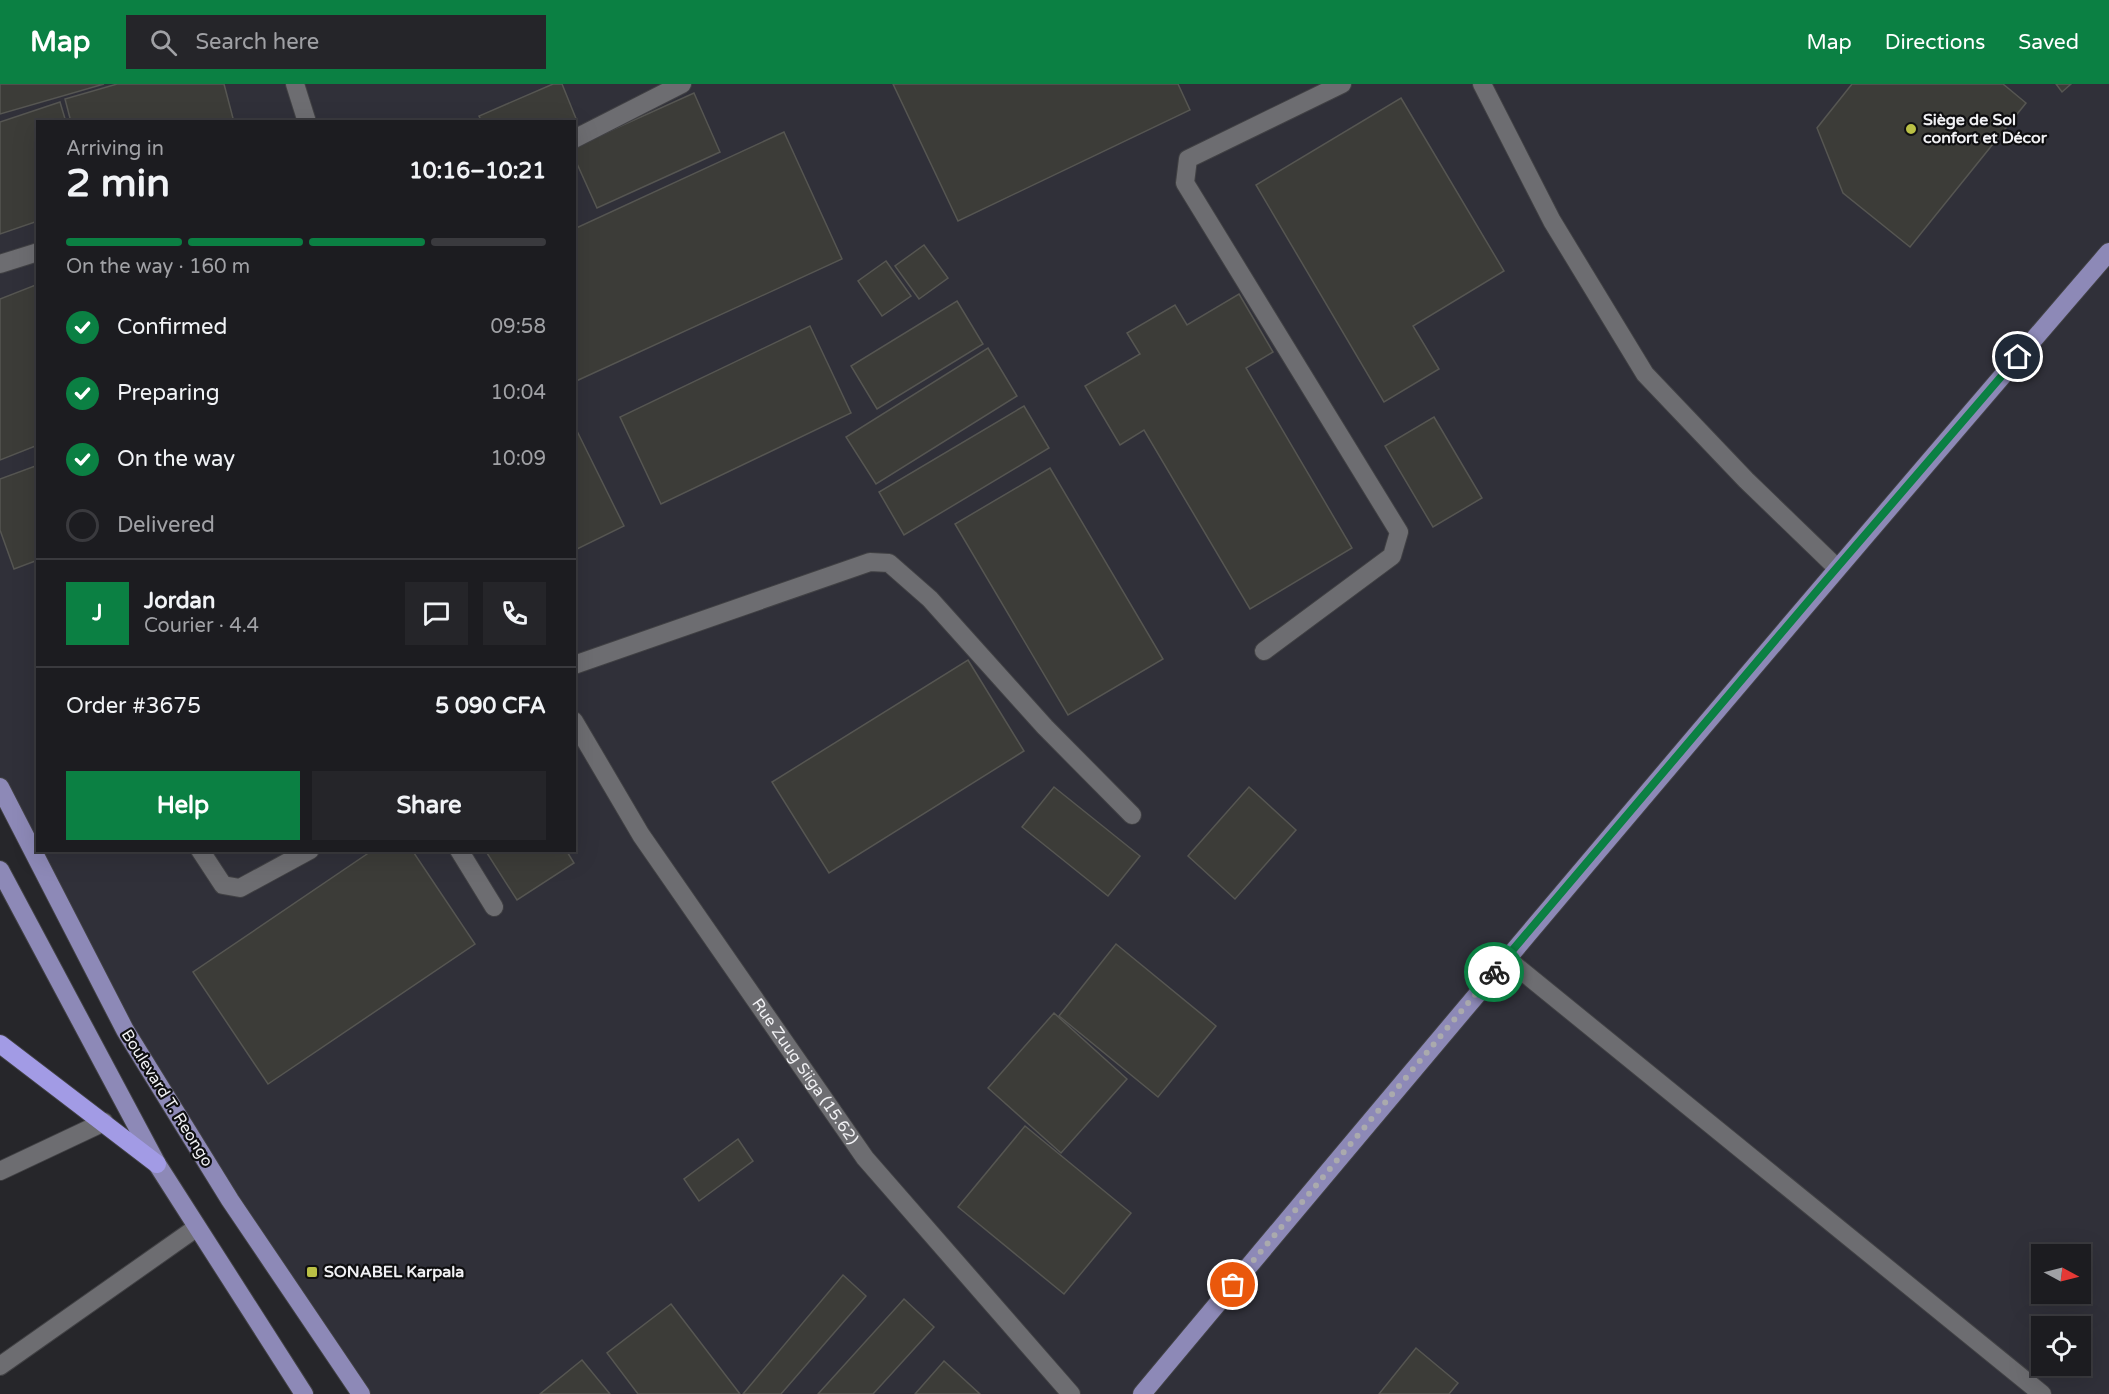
<!DOCTYPE html>
<html lang="en">
<head>
<meta charset="utf-8">
<style>
  body { margin:0; font-family:"Varela Round",sans-serif; background:#252529; color:#f1f3f6; height:100vh; display:flex; flex-direction:column; font-size:22px; white-space:nowrap }
  * { box-sizing:border-box; margin:0 }
  p { font-size:20px; color:#a0a1a5 }
  .icon { flex:none; width:33px; height:33px; fill:none; stroke:currentColor; stroke-width:2; stroke-linecap:round; stroke-linejoin:round }
  .map { position:relative; flex:1; overflow:hidden }
  .side { position:absolute; left:36px; top:36px; width:540px; height:732px; display:flex; flex-direction:column; background:#1c1c20; border-radius:0px; box-shadow:0 6px 24px #0002,0 0 0 2px #3a3a3e }
  .side>* { flex:none }
  .needle { width:39px; rotate:97deg }
  .controls { position:absolute; left:2031px; top:1160px; display:grid; gap:12px }
  .controls a { display:grid; place-items:center; width:60px; height:60px; border-radius:0px; background:#1c1c20; box-shadow:0 6px 24px #0002,0 0 0 2px #3a3a3e; font-size:30px }
  .pin { position:absolute; display:grid; place-items:center; width:51px; height:51px; color:#fff; margin:-26px; border:3px solid #fff; border-radius:50%; box-shadow:0 2px 6px #0007 }
  .courier { position:absolute; display:grid; place-items:center; width:60px; height:60px; margin:-30px; border:4px solid #0b8043; border-radius:50%; background:#fff; color:#222; box-shadow:0 2px 8px #0007 }
  .summary em { font-style:normal; font-weight:800 }
  .summary div { display:flex; flex-direction:column-reverse }
  .summary { display:flex; align-items:center; justify-content:space-between; height:102px; padding:0 30px }
  h1 { font-size:39px; font-weight:800; line-height:45px }
  .bar { display:grid; grid-template-columns:repeat(4,1fr); gap:9px 6px; align-content:center; height:72px; padding:0 30px }
  .bar i { height:8px; border-radius:4px; background:#3a3a3e }
  .bar .on { background:#0b8043 }
  .bar p { grid-column:span 4 }
  .line { display:flex; align-items:center; gap:15px; padding:0 30px; border-top:2px solid #3a3a3e }
  .line div { flex:1 }
  .round { display:grid; place-items:center; flex:none; width:63px; height:63px; border-radius:0px; background:#252529 }
  ol { padding:0 30px; list-style:none }
  li { display:flex; align-items:center; gap:18px; height:66px }
  li p { margin-inline-start:auto }
  li .icon { padding:6px; border-radius:50%; background:#0b8043; color:#fff; stroke-width:4 }
  li:last-child { color:#a0a1a5 }
  li i { width:33px; height:33px; border:3px solid #3a3a3e; border-radius:50% }
  .action { display:flex; gap:12px; margin-top:auto; padding:12px 30px }
  .action a { flex:1; height:69px; border-radius:0px; background:#0b8043; color:#fff; font-size:24px; font-weight:800; line-height:69px; text-align:center }
  .action a+a { background:#252529; color:#f1f3f6 }
  header { display:flex; align-items:center; gap:36px; box-sizing:border-box; height:84px; padding:0 30px; background:#0b8043; color:#fff }
  header strong { font-size:28px }
  nav { display:flex; gap:33px; margin-inline-start:auto; font-size:21px }
  .search { width:420px; height:54px; background:#252529; display:flex; align-items:center; gap:15px; box-sizing:border-box; padding:0 21px; border-radius:0px; color:#a0a1a5; font-size:22px }
  .map>svg:first-child { display:block }
</style>
</head>
<body>
<header>
<strong>Map</strong>
<div class="search"><svg class="icon" aria-label="search" viewBox="0 0 24 24"><circle cx="10" cy="10" r="6"/><path d="M15 15l6 6"/></svg>Search here</div>
<nav><a>Map</a><a>Directions</a><a>Saved</a></nav>
</header>
<div class="map">
<svg width="2109" height="1310" viewBox="0 0 2109 1310">
  <rect width="100%" height="100%" fill="#26262a"/>
  <path fill="#303039" fill-rule="evenodd" d="M0 0H2109V1310H361L230 1116 0 703ZM38 38H574V766H38ZM2042 1170H2080V1209H2042ZM2042 1242H2080V1281H2042Z"/>
  <g fill="#3c3c38" stroke="#565652" stroke-width="1.5">
    <path d="M0 0H104L0 30Z"/>
    <path d="M117 0H224L234 38H71L65 15Z"/>
    <path d="M553 0H562L577 37 482 38 479 32Z"/>
    <path d="M893 0H1178L1190 26 958 137Z"/>
    <path d="M1852 0H2003L2026 19 1910 163 1843 109 1817 44Z"/>
    <path d="M2056 0H2071L2062 8Z"/>
    <path d="M694 9 720 68 597 124 574 73V63Z"/>
    <path d="M1401 14 1504 187 1413 242 1439 285 1384 318 1256 101Z"/>
    <path d="M60 18 66 38H38V137L0 150V38Z"/>
    <path d="M784 48 842 175 574 298V145Z"/>
    <path d="M924 161 948 194 919 215 895 182Z"/>
    <path d="M886 177 911 212 882 232 858 197Z"/>
    <path d="M38 200V361L0 376V215Z"/>
    <path d="M1239 210 1273 268 1246 284 1352 464 1250 525 1144 346 1120 361 1085 302 1140 270 1127 249 1175 221 1187 241Z"/>
    <path d="M957 217 983 260 877 325 851 282Z"/>
    <path d="M810 242 851 329 661 420 620 333Z"/>
    <path d="M988 264 1017 312 876 400 846 353Z"/>
    <path d="M1024 322 1049 364 904 451 879 408Z"/>
    <path d="M1434 333 1482 414 1433 443 1385 362Z"/>
    <path d="M574 341 624 442 575 466 574 464Z"/>
    <path d="M38 381V476L14 485 0 446V395Z"/>
    <path d="M1050 384 1163 575 1068 631 955 440Z"/>
    <path d="M968 576 1024 667 829 789 772 698Z"/>
    <path d="M1054 703 1140 772 1108 812 1022 743Z"/>
    <path d="M1249 703 1296 746 1235 815 1188 772Z"/>
    <path d="M373 766H412L475 860 268 1000 193 888Z"/>
    <path d="M485 766H566L574 779 517 816Z"/>
    <path d="M1116 860 1216 942 1158 1013 1059 932Z"/>
    <path d="M1054 929 1127 995 1061 1069 988 1004Z"/>
    <path d="M1025 1042 1131 1129 1064 1210 958 1123Z"/>
    <path d="M738 1055 753 1077 699 1117 684 1095Z"/>
    <path d="M843 1191 866 1212 781 1310H743Z"/>
    <path d="M904 1215 934 1243 873 1310H818Z"/>
    <path d="M671 1220 740 1310H638L607 1269Z"/>
    <path d="M1416 1264 1458 1299 1449 1310H1379Z"/>
    <path d="M582 1276 610 1310H540Z"/>
    <path d="M944 1277 980 1310H915Z"/>
  </g>
  <g fill="none" stroke-linecap="round" stroke-linejoin="round">
    <defs>
      <g id="minor">
        <path d="M295 0 307 38"/>
        <path d="M1482 0 1552 137 1645 290 1746 396 1837 484"/>
        <path d="M574 55 682 0"/>
        <path d="M0 180 38 168"/>
        <path d="M1264 567 1392 472 1399 448 1185 99 1188 75 1342 0"/>
        <path d="M574 581 870 478 889 479 930 515 1045 643 1132 731"/>
        <path id="s1" d="M574 637 641 751 865 1074 1071 1310"/>
        <path d="M200 766 223 801 240 804 310 766"/>
        <path d="M459 766 494 823"/>
        <path d="M1506 874 2042 1310"/>
        <path d="M0 1087 104 1038"/>
        <path d="M0 1282 196 1144"/>
      </g>
      <g id="major">
        <path d="M0 703 125 946 230 1116 361 1310"/>
        <path d="M0 786 157 1080 304 1310"/>
        <path d="M1142 1310C1462 927 1783 546 2109 168"/>
      </g>
      <path id="highway" d="M0 960 157 1080"/>
    </defs>
    <use href="#minor" stroke="#414144" stroke-width="20"/>
    <use href="#major" stroke="#414144" stroke-width="20"/>
    <use href="#highway" stroke="#414144" stroke-width="20"/>
    <use href="#minor" stroke="#6d6d71" stroke-width="18"/>
    <use href="#major" stroke="#8d89b7" stroke-width="18"/>
    <use href="#highway" stroke="#a29be5" stroke-width="18"/>
  </g>
  <g fill="none" stroke-linecap="round" stroke-linejoin="round">
    <path stroke="#aaaaad" stroke-width="6" stroke-dasharray="0 10.8" d="M1233 1201 1494 888"/>
    <path stroke="#0b8043" stroke-width="8" d="M1494 888 1822 501 2018 273"/>
  </g>
  <g fill="#bac045" stroke="#0f0f11" stroke-width="2">
    <circle cx="1911" cy="45" r="6"/>
    <rect x="306" y="1182" width="12" height="12" rx="3"/>
  </g>
  <g text-anchor="middle" dominant-baseline="central" stroke-width="4.5" stroke-linejoin="round" paint-order="stroke">
    <g font-size="16" font-weight="bold" fill="#f1f1f4" stroke="#0f0f11" text-anchor="start">
      <text x="1923" y="36">Siège de Sol<tspan x="1923" dy="18">confort et Décor</tspan></text>
      <text x="324" y="1188">SONABEL Karpala</text>
    </g>
    <g font-size="16" fill="#f1f1f4" stroke="#0f0f11">
      <text stroke="none"><textPath href="#s1" startOffset="420">Rue Zuug Siiga (15.62)</textPath></text>
      <text transform="translate(167 1014) rotate(58)">Boulevard T. Reongo</text>
    </g>
  </g>
</svg>
<div class="controls">
<a><svg class="needle" viewBox="-14 -14 28 28"><path d="M0-13l5 13h-10z" fill="#e53935"/><path d="M0 13l5-13h-10z" fill="#a0a1a5"/></svg></a>
<a><svg class="icon" aria-label="locate" viewBox="0 0 24 24"><circle cx="12" cy="12" r="6"/><path d="M12 2v4M12 18v4M2 12h4M18 12h4"/></svg></a>
</div>
<div class="pin" style="left:1233px;top:1201px;background:#ea580c"><svg class="icon" aria-label="bag" viewBox="0 0 24 24"><path d="M5 8h14l-1 12H6zM9 8a3 3 0 0 1 6 0"/></svg></div>
<div class="pin" style="left:2018px;top:273px;background:#1f2937"><svg class="icon" aria-label="home" viewBox="0 0 24 24"><path d="M3 11l9-7 9 7M6 9v11h12V9"/></svg></div>
<div class="courier" style="left:1494px;top:888px"><svg class="icon" aria-label="bike" viewBox="0 0 24 24"><circle cx="6" cy="16" r="4"/><circle cx="18" cy="16" r="4"/><path d="M6 16l4-8h5l3 8M10 8l3 8H6M13 5h3"/></svg></div>
<section class="side">
<div class="summary"><div><h1>2 min</h1><p>Arriving in</p></div><em>10:16–10:21</em></div>
<div class="bar"><i class="on"></i><i class="on"></i><i class="on"></i><i></i><p>On the way · 160 m</p></div>
<ol>
<li><svg class="icon" aria-label="check" viewBox="0 0 24 24"><path d="M5 12l5 5 9-10"/></svg>Confirmed<p>09:58</p></li>
<li><svg class="icon" aria-label="check" viewBox="0 0 24 24"><path d="M5 12l5 5 9-10"/></svg>Preparing<p>10:04</p></li>
<li><svg class="icon" aria-label="check" viewBox="0 0 24 24"><path d="M5 12l5 5 9-10"/></svg>On the way<p>10:09</p></li>
<li><i></i>Delivered</li>
</ol>
<div class="line" style="height:108px"><b class="round" style="background:#0b8043;color:#fff">J</b><div><b>Jordan</b><p>Courier · 4.4</p></div><a class="round"><svg class="icon" aria-label="chat" viewBox="0 0 24 24"><path d="M4 5h16v11H9l-5 4z"/></svg></a><a class="round"><svg class="icon" aria-label="phone" viewBox="0 0 24 24"><path d="M5 4h4l2 5-3 2q2 4 5 5l2-3 5 2v4C11 20 4 13 5 4z"/></svg></a></div>
<div class="line" style="height:78px"><div>Order #3675</div><b>5 090 CFA</b></div>
<div class="action"><a>Help</a><a>Share</a></div>
</section>
</div>
</body>
</html>
